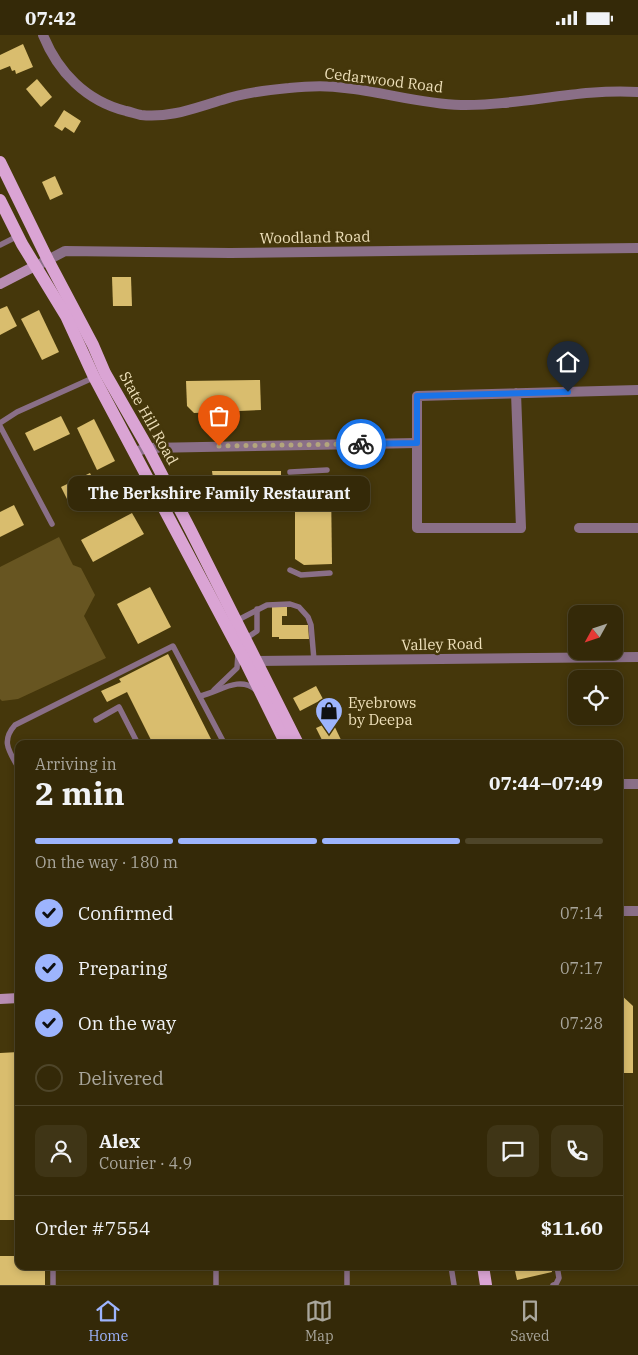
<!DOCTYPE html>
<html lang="en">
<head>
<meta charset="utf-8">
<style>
  body { margin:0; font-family:"IBM Plex Serif",serif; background:#3f3516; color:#f1f3f6; height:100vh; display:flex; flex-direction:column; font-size:19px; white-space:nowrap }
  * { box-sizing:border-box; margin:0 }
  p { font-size:16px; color:#a9a69c }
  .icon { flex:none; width:28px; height:28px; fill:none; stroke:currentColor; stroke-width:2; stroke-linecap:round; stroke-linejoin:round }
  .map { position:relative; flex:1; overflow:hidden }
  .details { position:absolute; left:15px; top:705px; width:608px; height:530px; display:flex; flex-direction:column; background:#342908; border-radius:10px; box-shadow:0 2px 8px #0003,0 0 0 1px #4e4529 }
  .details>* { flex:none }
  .needle { width:32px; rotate:230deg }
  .tools { position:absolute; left:568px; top:570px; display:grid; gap:10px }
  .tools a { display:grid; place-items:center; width:55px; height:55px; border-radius:10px; background:#342908; box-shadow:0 2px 8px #0003,0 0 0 1px #4e4529; font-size:25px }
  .pin { position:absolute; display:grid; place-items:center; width:42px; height:42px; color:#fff; margin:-51px -21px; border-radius:50% 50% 50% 0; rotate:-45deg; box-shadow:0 0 5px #0007 }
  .pin .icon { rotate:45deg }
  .courier { position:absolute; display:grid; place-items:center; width:50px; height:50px; margin:-25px; border:4px solid #1a73e8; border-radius:50%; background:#fff; color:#222; box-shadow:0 1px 6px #0007 }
  .bubble { position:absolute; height:35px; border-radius:10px; background:#342908; box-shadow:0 2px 8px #0003,0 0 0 1px #4e4529; font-size:16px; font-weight:800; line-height:35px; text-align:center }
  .overview em { font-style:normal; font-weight:800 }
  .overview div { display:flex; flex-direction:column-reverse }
  .overview { display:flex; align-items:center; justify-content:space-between; height:85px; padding:0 20px }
  h1 { font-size:32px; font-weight:800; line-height:38px }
  .bar { display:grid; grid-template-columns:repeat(4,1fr); gap:8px 5px; align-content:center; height:60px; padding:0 20px }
  .bar i { height:6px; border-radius:4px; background:#4e4529 }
  .bar .active { background:#9db4fd }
  .bar p { grid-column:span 4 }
  .line { display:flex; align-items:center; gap:12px; padding:0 20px; border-top:1px solid #4e4529 }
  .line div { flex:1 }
  .round { display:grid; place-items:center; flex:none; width:52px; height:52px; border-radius:10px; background:#3f3516 }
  ol { padding:0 20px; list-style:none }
  li { display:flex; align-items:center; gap:15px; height:55px }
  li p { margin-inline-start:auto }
  li .icon { padding:5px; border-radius:50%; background:#9db4fd; color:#111; stroke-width:4 }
  li:last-child { color:#a9a69c }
  li i { width:28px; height:28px; border:2px solid #4e4529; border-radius:50% }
  .status { display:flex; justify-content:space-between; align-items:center; height:35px; padding:0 25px; background:#342908; direction:ltr }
  .status svg { height:14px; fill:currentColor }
  .tabs { display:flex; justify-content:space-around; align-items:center; height:70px; border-top:1px solid #4e4529; background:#342908; font-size:14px; color:#a9a69c }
  .tabs a { display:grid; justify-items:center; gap:2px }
  .tabs .active { color:#9db4fd }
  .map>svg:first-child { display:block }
</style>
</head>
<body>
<div class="status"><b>07:42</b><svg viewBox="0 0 49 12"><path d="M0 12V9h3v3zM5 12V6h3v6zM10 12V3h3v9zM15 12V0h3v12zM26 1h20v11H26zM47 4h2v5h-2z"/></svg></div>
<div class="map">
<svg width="638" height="1250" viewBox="0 0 638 1250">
  <rect width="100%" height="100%" fill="#45370b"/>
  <path fill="#675521" d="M59 502 73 530 81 533 95 560 84 581 106 623 18 664 2 666 0 664V532Z"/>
  <g fill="#d9bd6e">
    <path d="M23 9 33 32 16 39 15 35 12 36 10 31 0 35V20Z"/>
    <path d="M37 44 52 62 41 72 26 54Z"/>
    <path d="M64 75 81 86 74 98 65 92 62 96 54 91Z"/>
    <path d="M55 141 63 159 50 165 42 147Z"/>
    <path d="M112 242H131L132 271H113Z"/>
    <path d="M7 271 17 291 0 300V274Z"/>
    <path d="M39 275 59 317 42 325 21 284Z"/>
    <path d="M260 345 261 375 194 378 187 371 186 346Z"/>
    <path d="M61 381 70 399 34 416 25 398Z"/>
    <path d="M94 384 115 426 97 435 77 393Z"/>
    <path d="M212 436H281V464L216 466Z"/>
    <path d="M90 438 98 454 69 468 61 452Z"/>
    <path d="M304 450H331L332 529 304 530 295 524V460Z"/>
    <path d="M14 470 24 490 0 502V477Z"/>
    <path d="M132 478 144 499 93 527 81 505Z"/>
    <path d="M150 552 171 592 138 609 117 569Z"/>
    <path d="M272 570H287V581H282V590H308L309 604H279V602H272Z"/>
    <path d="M168 619 212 706 207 709H153L127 657 107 667 101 656 121 647 119 644Z"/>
    <path d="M316 651 323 664 300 676 293 663Z"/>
    <path d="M332 686 342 707 341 709H324L316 693Z"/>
    <path d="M619 958 633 971V1038H619Z"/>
    <path d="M19 1017V1185H0V1018Z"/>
    <path d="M0 1221H19V1231H45V1250H0Z"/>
    <path d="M514 1231H551L552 1237 517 1245Z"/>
  </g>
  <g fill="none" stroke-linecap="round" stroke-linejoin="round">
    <g stroke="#8a6f87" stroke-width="5.5">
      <path d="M0 210 18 201"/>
      <path d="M0 388 17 377 95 342"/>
      <path d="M0 391 52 489"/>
      <path d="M290 437 327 435"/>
      <path d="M290 535 301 540 330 538"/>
      <path d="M236 586 267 570 290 569 299 572 308 582 311 590 314 625"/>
      <path d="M245 604 257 596V574"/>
      <path d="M214 655 237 633 238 619"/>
      <path d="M200 661C219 657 239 640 256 655"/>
      <path d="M96 685 119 672 138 709"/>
      <path d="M19 734C10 717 0 707 15 690L173 611 223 706 222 709"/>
      <path d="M216 1231V1250"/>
      <path d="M347 1231V1250"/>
      <path d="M451 1231 454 1250"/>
      <path d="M53 1250V1231"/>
      <path d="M553 1250 556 1249 559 1243 557 1231"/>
    </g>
    <g stroke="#8a6f87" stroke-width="10">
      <path d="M43 0C58 37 86 66 126 76 131 77 136 79 141 80 171 83 194 73 222 65 243 58 266 55 289 53 307 51 327 50 345 53 384 57 421 69 461 70 521 71 578 53 638 57"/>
      <path d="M516 358 521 493H417V361L638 355"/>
      <path d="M134 417 148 413 417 408"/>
      <path d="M579 493H638"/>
      <path d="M252 628 256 626 638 622"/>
      <path d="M619 749H638"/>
      <path d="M619 876H638"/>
    </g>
    <path stroke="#8a6f87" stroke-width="10" d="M42 228 65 216 230 218 638 213"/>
    <g stroke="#b88db3" stroke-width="10">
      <path d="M0 249 35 231"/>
      <path d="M0 964 19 963"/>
    </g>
    <g stroke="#daa4d4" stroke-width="12">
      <path d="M0 127 48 225 93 310 105 338 148 413 191 496 298 709"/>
      <path d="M0 165 22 209 66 281 94 342 247 630 286 709"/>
      <path d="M483 1231 486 1250"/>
    </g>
  </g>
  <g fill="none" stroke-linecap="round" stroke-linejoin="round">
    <path stroke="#b3a57d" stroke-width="5" stroke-dasharray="0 9" d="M219 411 361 409"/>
    <path stroke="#1a73e8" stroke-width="6" d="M361 409 417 408V361L568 357"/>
  </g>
  <defs>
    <symbol id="shop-pin" viewBox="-11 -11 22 30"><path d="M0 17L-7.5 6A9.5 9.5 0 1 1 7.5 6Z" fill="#9db4fd" stroke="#45370b"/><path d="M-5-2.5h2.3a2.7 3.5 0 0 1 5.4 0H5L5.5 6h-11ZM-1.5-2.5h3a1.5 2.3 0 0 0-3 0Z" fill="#111"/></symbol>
  </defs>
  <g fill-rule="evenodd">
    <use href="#shop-pin" x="313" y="660" width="32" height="43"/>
  </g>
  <g text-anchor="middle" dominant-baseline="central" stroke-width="5" stroke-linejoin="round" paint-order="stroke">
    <g font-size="15" fill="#eee0ba" stroke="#45370b">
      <text transform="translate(384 45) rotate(7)">Cedarwood Road</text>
      <text transform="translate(315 202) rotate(-1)">Woodland Road</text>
      <text transform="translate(149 383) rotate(61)">State Hill Road</text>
      <text transform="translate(442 609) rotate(-1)">Valley Road</text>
    </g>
    <g font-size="15" fill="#eee0ba" stroke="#45370b" text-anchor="start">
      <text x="348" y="667">Eyebrows<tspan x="348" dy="17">by Deepa</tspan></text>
    </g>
  </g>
</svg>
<div class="tools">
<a><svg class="needle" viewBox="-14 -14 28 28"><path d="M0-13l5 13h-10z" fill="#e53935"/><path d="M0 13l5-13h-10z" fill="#a9a69c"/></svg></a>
<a><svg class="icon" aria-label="locate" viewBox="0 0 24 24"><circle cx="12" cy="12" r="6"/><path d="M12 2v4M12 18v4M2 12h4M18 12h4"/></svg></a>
</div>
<div class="pin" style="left:219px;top:411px;background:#ea580c"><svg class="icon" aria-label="bag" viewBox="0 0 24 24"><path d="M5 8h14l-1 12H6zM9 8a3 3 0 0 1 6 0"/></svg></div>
<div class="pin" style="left:568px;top:357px;background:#1f2937"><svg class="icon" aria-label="home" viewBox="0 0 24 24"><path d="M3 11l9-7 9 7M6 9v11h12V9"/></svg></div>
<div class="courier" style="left:361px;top:409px"><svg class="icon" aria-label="bike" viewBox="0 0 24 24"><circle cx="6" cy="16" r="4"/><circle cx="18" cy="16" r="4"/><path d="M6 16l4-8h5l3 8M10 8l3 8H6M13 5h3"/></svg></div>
<div class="bubble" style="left:68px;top:441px;width:302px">The Berkshire Family Restaurant</div>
<section class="details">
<div class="overview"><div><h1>2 min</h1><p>Arriving in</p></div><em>07:44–07:49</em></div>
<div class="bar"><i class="active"></i><i class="active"></i><i class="active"></i><i></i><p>On the way · 180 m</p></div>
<ol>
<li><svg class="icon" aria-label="check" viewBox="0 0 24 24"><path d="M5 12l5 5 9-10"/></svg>Confirmed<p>07:14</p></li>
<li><svg class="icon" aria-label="check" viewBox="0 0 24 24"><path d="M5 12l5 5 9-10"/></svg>Preparing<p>07:17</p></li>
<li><svg class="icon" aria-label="check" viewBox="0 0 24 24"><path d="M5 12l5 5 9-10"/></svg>On the way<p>07:28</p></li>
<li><i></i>Delivered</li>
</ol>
<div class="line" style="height:90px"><a class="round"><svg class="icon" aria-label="person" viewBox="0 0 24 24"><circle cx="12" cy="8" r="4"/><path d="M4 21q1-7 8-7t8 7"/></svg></a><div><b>Alex</b><p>Courier · 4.9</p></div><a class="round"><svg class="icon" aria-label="chat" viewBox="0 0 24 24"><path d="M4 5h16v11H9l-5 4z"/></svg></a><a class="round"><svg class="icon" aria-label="phone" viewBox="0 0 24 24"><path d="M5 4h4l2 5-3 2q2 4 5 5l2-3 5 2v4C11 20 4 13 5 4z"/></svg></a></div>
<div class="line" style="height:65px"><div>Order #7554</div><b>$11.60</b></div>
</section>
</div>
<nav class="tabs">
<a class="active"><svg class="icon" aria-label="home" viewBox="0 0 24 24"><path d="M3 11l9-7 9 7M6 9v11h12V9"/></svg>Home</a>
<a><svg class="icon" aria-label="map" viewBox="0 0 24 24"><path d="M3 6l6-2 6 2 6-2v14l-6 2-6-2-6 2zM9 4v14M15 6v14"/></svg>Map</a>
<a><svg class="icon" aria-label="saved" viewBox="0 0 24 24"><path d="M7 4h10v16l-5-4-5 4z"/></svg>Saved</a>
</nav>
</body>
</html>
